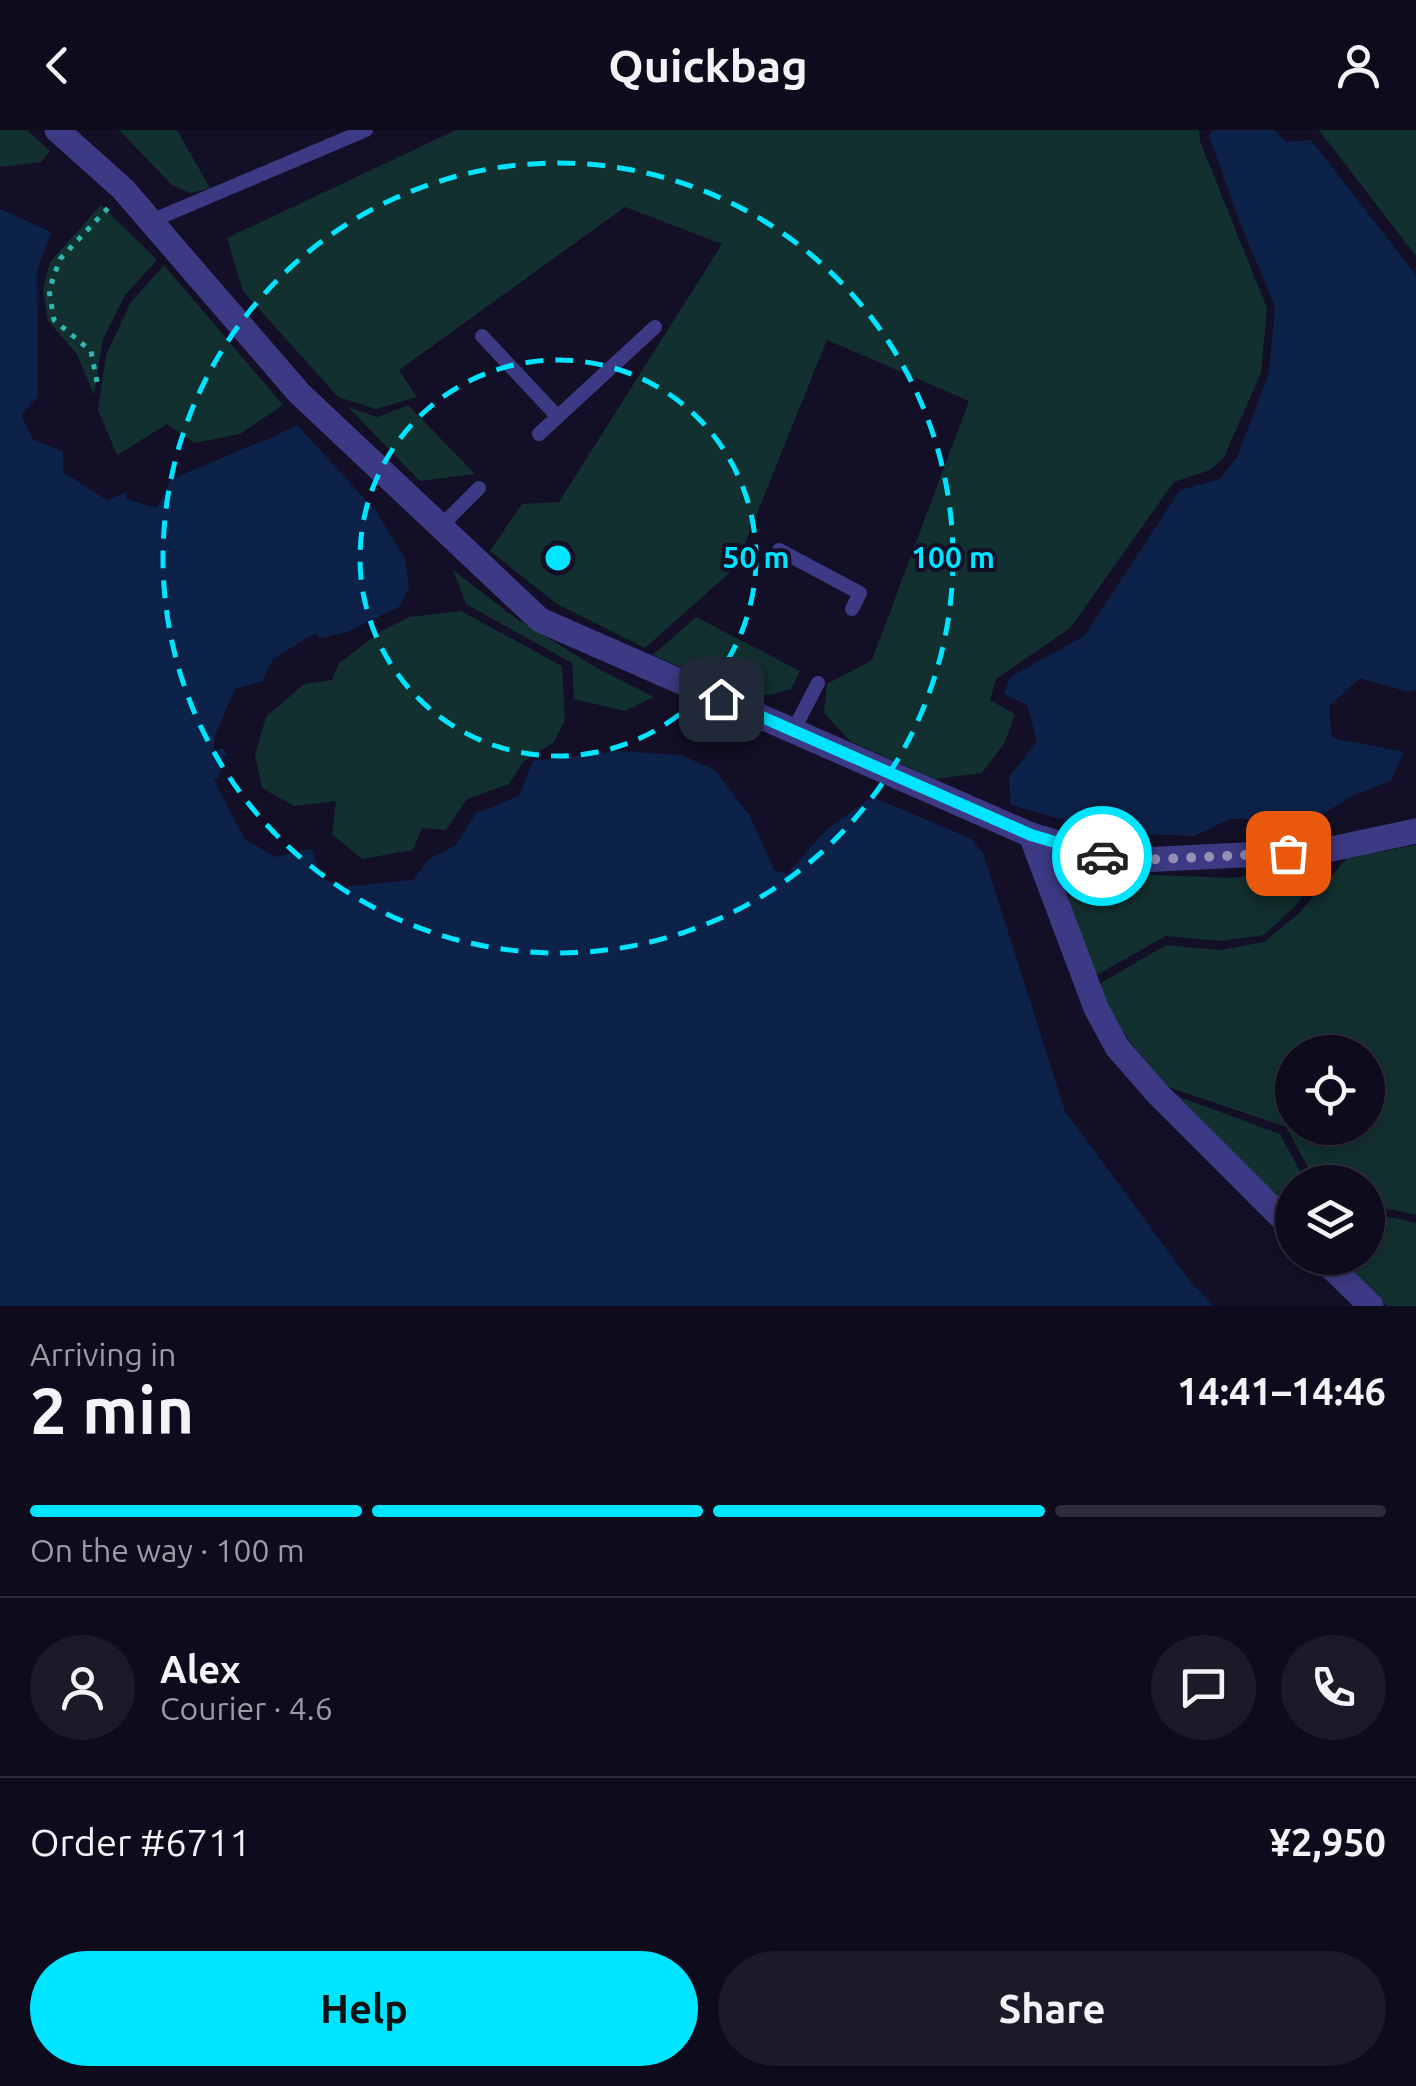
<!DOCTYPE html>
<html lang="en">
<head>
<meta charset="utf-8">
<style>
  body { margin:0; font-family:Ubuntu,sans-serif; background:#1c1929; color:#f1f3f6; height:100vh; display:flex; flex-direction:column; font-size:38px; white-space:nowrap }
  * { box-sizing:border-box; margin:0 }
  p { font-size:32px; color:#9b9ba3 }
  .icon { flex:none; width:55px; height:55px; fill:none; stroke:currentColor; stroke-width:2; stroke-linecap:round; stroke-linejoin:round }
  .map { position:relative; height:1176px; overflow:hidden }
  .sheet { display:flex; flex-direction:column; background:#0e0b1c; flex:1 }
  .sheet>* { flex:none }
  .controls { position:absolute; left:1275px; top:905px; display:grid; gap:20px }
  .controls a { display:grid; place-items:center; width:110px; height:110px; border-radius:50%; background:#0e0b1c; box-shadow:0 5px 15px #0003,0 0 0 2px #2e2b3b; font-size:50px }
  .pin { position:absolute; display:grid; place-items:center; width:85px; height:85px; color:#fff; margin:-42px; border-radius:20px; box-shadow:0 5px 15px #0006 }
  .courier { position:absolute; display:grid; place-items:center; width:100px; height:100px; margin:-50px; border:8px solid #00e5ff; border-radius:50%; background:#fff; color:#222; box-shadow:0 2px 12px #0007 }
  .overview em { font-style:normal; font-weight:700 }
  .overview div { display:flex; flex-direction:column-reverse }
  .overview { display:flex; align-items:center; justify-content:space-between; height:170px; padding:0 30px }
  h1 { font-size:65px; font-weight:700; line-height:75px }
  .bar { display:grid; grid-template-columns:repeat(4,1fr); gap:15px 10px; align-content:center; height:120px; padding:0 30px }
  .bar i { height:12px; border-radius:8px; background:#2e2b3b }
  .bar .active { background:#00e5ff }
  .bar p { grid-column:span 4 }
  .line { display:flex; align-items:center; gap:25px; padding:0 30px; border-top:2px solid #2e2b3b }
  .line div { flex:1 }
  .round { display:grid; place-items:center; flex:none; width:105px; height:105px; border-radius:52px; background:#1c1929 }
  .action { display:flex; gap:20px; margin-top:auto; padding:20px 30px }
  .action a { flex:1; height:115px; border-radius:60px; background:#00e5ff; color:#111; font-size:40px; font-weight:700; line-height:115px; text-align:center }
  .action a+a { background:#1c1929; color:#f1f3f6 }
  header { display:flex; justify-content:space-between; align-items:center; height:130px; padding:0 30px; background:#0e0b1c; font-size:45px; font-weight:700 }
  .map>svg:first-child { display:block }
</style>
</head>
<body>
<header><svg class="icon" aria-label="back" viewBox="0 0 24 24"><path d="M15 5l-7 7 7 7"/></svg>Quickbag<svg class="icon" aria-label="person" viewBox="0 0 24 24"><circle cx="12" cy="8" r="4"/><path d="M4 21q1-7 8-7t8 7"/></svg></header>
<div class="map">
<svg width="1416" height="1176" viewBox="0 0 1416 1176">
  <rect width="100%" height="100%" fill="#130f26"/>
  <g fill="#12302f" fill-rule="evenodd">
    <path d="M0 0H27L50 21 41 32 0 37Z"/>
    <path d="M119 0H177L210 58 190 63 172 55Z"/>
    <path d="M456 0H1199L1200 11 1267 178 1261 243 1224 327 1210 340 1174 352 1070 498 996 549 990 570 1015 584 1005 612 982 643 935 649 850 611 824 583 827 554 872 530 969 271 827 210 735 438 645 518 557 474 490 421 522 374 559 372 722 114 625 77 399 240 417 267 376 279 338 267 243 161 227 108Z"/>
    <path d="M1319 0H1416V126Z"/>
    <path d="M101 75 157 130 125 165 103 209 94 265 77 224 48 191 43 159 50 132Z"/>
    <path d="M164 135 283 275 240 304 194 313 167 294 117 325 98 280 106 225 131 172Z"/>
    <path d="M408 275 475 344 420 351 348 277 378 287Z"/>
    <path d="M453 440 514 487 597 538 654 567 625 581 574 569 572 533 466 474Z"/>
    <path d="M461 481 562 536 565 591 553 613 523 632 509 654 467 669 446 700 422 698 413 720 362 729 332 704 336 671 294 676 262 658 255 625 266 587 304 554 332 550 339 533 383 500 409 487Z"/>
    <path d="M696 487 800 541 791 559 770 565 743 564 653 525Z"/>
    <path d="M1416 715V1085L1394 1080 1368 1078V1052H1316L1286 997 1168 957 1128 909 1110 880 1099 854 1166 815 1220 820 1264 812 1298 784 1347 728ZM1292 922H1368V998H1292Z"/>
    <path d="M1329 736 1294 777 1264 805 1220 811 1166 806 1095 846 1070 788 1069 767 1079 751 1107 743 1230 748Z"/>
    <path d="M1172 964 1280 1004 1306 1052H1292V1083Z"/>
    <path d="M1368 1087 1395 1088 1416 1093V1176H1387L1337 1128H1368Z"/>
  </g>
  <g fill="#0c2248">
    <path d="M1212 0H1274L1286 12 1311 10 1416 145V560L1408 562 1360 548 1329 576 1332 608 1404 622 1391 651 1354 665 1315 689H1230L1194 706 1108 703 1011 675 1009 647 1037 611 1027 575 1004 564 1010 547 1084 506 1180 360 1220 349 1237 327 1269 243 1275 176 1240 93 1209 6Z"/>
    <path d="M0 79 51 102 37 141 38 267 21 284 33 310 63 321V342L107 370 127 362 126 369 157 378 171 349 277 305 297 295 375 380 405 428 409 458 399 477 347 502 321 508 315 503 273 529 262 551 235 559 215 605 214 621 223 618 228 626H223L219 648 214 650 244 708 274 727 312 719 321 748 342 757 413 750 429 729 456 715 476 683 519 666 533 631 616 621 681 625 715 640 750 686 774 740 787 744 826 700 872 667 970 708 983 723 1065 981 1190 1151 1214 1176H0Z"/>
  </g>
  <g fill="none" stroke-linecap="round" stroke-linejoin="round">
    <path stroke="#2fb8b0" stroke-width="5" stroke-dasharray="5 8" stroke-linecap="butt" d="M97 252 91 221 54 190 49 160 60 129 109 77"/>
    <g stroke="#3d3a85" stroke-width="14">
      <path d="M151 91 366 0"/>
      <path d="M482 206 558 287"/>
      <path d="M539 304 655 197"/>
      <path d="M441 396 479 358"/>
      <path d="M779 420 860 463 852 479"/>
      <path d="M793 601 818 553"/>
    </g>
    <g stroke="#3d3a85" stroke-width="25">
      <path d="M57 0 123 59 299 263 540 490 1031 705 1120 731 1322 721 1416 701"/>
      <path d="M1031 705 1096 878 1117 917 1158 964 1292 1098"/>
      <path d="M1322 1128 1371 1176"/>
    </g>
  </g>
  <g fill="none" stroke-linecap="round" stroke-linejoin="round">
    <path stroke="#948fb3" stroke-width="10" stroke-dasharray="0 18" d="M1102 726 1120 731 1288 723"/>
    <path stroke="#00e5ff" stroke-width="12" d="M721 569 1031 705 1102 726"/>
  </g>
  <g fill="none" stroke="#00e5ff" stroke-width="5" stroke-dasharray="18 12">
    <circle cx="558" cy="428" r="198"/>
    <circle cx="558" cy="428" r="395"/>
  </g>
  <circle cx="558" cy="428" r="15" fill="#00e5ff" stroke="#130f26" stroke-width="5"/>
  <g font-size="30" text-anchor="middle" font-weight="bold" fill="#00e5ff" stroke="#130f26" stroke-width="8" stroke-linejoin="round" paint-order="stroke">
    <text x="756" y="438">50 m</text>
    <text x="953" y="438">100 m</text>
  </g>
</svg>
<div class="controls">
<a><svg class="icon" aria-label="locate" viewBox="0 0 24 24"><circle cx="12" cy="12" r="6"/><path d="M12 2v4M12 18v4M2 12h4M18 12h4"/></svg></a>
<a><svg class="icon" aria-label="layers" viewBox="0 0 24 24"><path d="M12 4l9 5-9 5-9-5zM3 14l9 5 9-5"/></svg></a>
</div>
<div class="pin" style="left:1288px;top:723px;background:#ea580c"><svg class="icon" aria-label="bag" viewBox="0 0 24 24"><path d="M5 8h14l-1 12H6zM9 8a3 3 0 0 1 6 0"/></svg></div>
<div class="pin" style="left:721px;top:569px;background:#1f2937"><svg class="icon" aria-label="home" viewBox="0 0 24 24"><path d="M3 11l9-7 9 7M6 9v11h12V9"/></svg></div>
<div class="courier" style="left:1102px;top:726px"><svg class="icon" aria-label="car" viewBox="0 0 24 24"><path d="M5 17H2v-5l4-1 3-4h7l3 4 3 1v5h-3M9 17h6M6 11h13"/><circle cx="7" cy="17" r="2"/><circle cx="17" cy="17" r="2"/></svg></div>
</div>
<section class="sheet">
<div class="overview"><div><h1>2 min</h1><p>Arriving in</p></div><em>14:41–14:46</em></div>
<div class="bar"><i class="active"></i><i class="active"></i><i class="active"></i><i></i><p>On the way · 100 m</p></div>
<div class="line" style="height:180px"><a class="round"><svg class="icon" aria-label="person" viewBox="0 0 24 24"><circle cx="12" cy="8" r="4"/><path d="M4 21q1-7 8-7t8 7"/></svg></a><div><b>Alex</b><p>Courier · 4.6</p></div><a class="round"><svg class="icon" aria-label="chat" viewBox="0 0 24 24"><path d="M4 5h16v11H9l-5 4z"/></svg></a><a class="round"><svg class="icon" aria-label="phone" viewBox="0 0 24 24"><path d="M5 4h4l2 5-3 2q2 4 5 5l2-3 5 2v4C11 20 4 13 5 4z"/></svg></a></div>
<div class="line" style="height:130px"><div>Order #6711</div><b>¥2,950</b></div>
<div class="action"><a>Help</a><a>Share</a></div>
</section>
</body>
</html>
